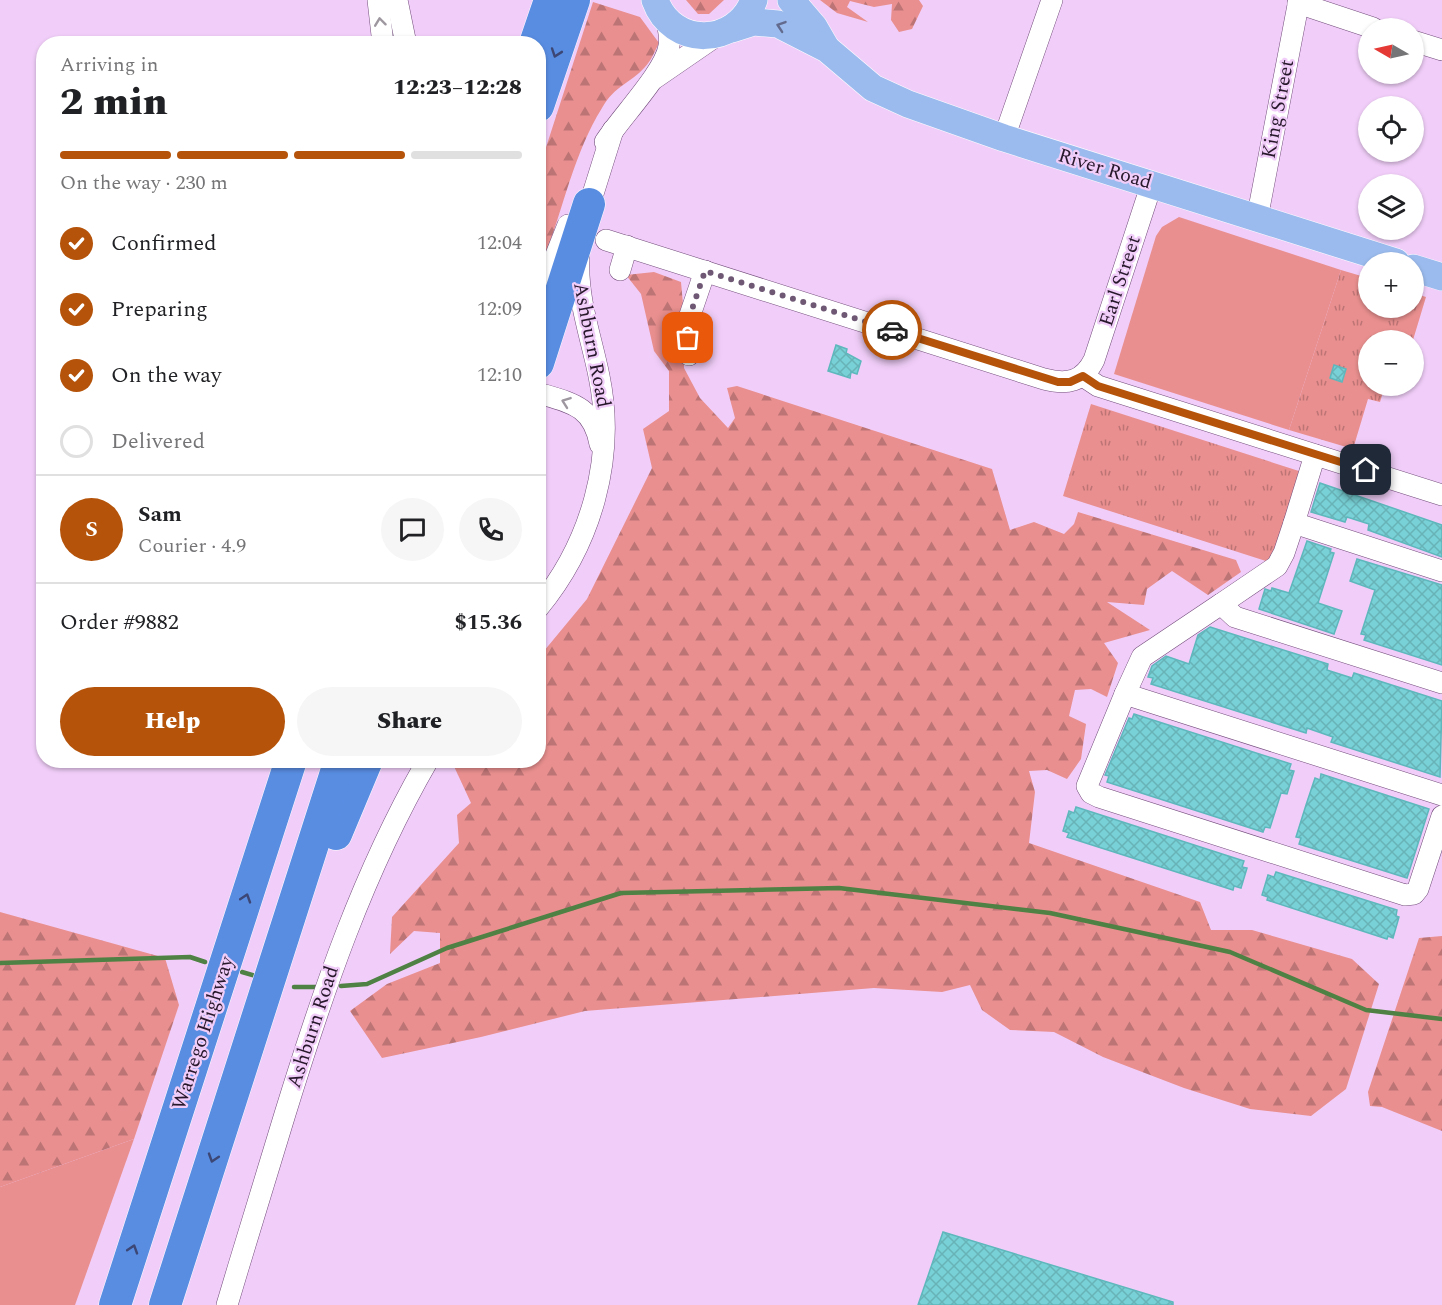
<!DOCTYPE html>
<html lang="en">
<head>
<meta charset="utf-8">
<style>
  body { margin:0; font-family:Spectral,serif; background:#f6f6f6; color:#202124; height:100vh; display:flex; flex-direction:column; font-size:22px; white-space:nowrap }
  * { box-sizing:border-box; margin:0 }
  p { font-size:20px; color:#757577 }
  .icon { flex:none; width:33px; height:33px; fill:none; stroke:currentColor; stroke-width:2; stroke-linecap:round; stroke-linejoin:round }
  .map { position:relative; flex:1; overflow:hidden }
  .sheet { position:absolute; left:36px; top:36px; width:510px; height:732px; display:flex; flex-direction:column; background:#fff; border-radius:24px; box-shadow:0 2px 4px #0004 }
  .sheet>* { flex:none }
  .needle { width:39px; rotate:279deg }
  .tools { position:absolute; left:1358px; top:18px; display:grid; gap:12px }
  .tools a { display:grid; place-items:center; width:66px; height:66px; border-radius:50%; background:#fff; box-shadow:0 2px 4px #0004; font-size:30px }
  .pin { position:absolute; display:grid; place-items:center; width:51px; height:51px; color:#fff; margin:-26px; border-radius:12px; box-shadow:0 3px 9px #0006 }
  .courier { position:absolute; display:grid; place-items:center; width:60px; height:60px; margin:-30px; border:4px solid #b45309; border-radius:50%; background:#fff; color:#222; box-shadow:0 2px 8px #0007 }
  .summary em { font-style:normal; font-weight:800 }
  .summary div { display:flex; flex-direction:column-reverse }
  .summary { display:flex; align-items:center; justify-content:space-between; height:102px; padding:0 24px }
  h1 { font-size:39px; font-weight:800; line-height:45px }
  .bar { display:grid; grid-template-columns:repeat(4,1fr); gap:9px 6px; align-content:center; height:72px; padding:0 24px }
  .bar i { height:8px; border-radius:4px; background:#e0e0e0 }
  .bar .current { background:#b45309 }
  .bar p { grid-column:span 4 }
  .line { display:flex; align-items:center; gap:15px; padding:0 24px; border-top:2px solid #e0e0e0 }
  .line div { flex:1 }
  .round { display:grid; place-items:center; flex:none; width:63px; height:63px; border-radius:32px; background:#f6f6f6 }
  ol { padding:0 24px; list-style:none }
  li { display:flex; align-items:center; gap:18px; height:66px }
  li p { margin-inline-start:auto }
  li .icon { padding:6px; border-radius:50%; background:#b45309; color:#fff; stroke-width:4 }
  li:last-child { color:#757577 }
  li i { width:33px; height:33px; border:3px solid #e0e0e0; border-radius:50% }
  .cta { display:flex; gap:12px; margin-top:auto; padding:12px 24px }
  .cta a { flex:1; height:69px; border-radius:36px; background:#b45309; color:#fff; font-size:24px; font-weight:800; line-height:69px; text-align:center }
  .cta a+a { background:#f6f6f6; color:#202124 }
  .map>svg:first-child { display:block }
</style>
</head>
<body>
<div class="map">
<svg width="1442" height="1305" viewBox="0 0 1442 1305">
  <defs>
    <pattern id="forest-firs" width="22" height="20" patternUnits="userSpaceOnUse" patternTransform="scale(1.5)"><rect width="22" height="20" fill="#e98f8f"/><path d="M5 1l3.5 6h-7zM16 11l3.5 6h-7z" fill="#bd7475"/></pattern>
    <pattern id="park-tufts" width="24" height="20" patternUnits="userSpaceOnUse" patternTransform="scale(1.5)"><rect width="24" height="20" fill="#e98f8f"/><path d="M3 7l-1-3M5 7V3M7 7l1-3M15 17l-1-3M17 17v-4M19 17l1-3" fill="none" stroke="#bd7475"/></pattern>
    <pattern id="building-cross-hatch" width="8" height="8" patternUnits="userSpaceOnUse" patternTransform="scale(1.5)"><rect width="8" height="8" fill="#78d1d6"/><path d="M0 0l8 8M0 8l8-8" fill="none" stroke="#68b3b8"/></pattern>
  </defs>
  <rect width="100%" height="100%" fill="#f1cef9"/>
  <g fill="#e98f8f">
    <path d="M1179 217 1341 270 1289 430 1114 374 1156 236 1162 227Z"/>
    <path d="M134 1139 75 1305H0V1187Z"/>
  </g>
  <g fill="url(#forest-firs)">
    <path d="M686 0H724L709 14H698Z"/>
    <path d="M820 0H919L923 6 912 29 899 32 891 20 892 4 874 7 850 1 847 7 868 22 837 13Z"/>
    <path d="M593 2 640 17 659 43C655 51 651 61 645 67 631 83 615 85 602 108 571 158 562 217 539 271V169Z"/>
    <path d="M654 272 681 282 684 315V368L700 398 728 428 735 418 727 388 737 386 992 469 1010 530 1034 522 1064 534 1074 524 1078 512 1236 560 1241 572 1208 595 1172 571 1147 589 1144 605 1107 602 1150 630 1104 643 1118 663 1107 697 1091 689 1075 690 1069 716 1086 724 1081 759 1067 779 1047 770 1029 771 1035 792 1029 843 1200 902 1211 930H1252L1352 959 1379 984 1346 1089 1311 1116 1250 1109 1184 1088 1103 1057 1054 1032 1010 1030 982 1010 970 985 942 992 874 988 585 1011 481 1037 382 1058 350 1011 387 984 440 963V933L414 931 390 954 392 917 459 843 457 815 471 803 452 762 538 760 539 657 587 599 652 468 643 429 669 411V371L654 351 641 294 626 275Z"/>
    <path d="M0 912 165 958 179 1005 134 1139 0 1187Z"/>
    <path d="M1442 936V1131L1382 1107 1370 1106 1368 1092 1419 938Z"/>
  </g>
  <g fill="url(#park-tufts)">
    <path d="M1341 270 1368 278V308H1413V293L1426 297 1413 340H1368V386H1385L1380 402 1368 399 1353 449 1289 430Z"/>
    <path d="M1091 404 1302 472 1277 549 1269 562 1063 496Z"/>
  </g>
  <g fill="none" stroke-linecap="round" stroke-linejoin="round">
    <g stroke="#4e8143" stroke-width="4.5">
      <path d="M0 963 190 957 205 962"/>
      <path d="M242 972 256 976"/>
      <path d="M341 986 367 984 447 948 621 893 839 888 1050 913 1230 952 1366 1010 1442 1019"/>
      <path d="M294 987H316"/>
    </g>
  </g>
  <g fill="url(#building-cross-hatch)" stroke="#5eb7bc" stroke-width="1.5">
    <path d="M836 345 847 349 846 353 861 361 857 374 851 372 850 378 828 371Z"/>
    <path d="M1334 365 1346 369 1342 382 1330 378Z"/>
    <path d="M1320 483 1442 525V557L1368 530 1369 524 1347 517 1345 522 1311 512Z"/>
    <path d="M1307 541 1331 549 1330 552 1334 553 1318 603 1342 611 1334 634 1259 609 1265 589 1271 591 1272 588 1289 593Z"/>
    <path d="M1357 559 1442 585V665L1364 640 1366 635 1361 634 1375 590 1350 581Z"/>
    <path d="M1210 627 1328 664 1327 670 1330 671 1352 678 1354 673 1442 701 1440 777 1331 742 1333 737 1307 728 1306 733 1151 684 1153 678 1148 677 1152 666 1166 656 1189 664 1198 635Z"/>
    <path d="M1134 714 1291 764 1289 770 1294 771 1287 794 1281 793 1270 828 1265 827 1263 832 1107 782 1109 776 1105 775 1129 718 1132 719Z"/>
    <path d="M1321 774 1429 809 1407 878 1299 844 1301 838 1296 837 1306 805 1315 778 1320 780Z"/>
    <path d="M1076 807 1244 861 1242 867 1247 868 1241 888 1234 886 1233 890 1067 837 1069 833 1063 831 1069 811 1074 813Z"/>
    <path d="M1276 872 1397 910 1396 916 1399 917 1393 938 1388 936 1387 939 1267 900 1268 897 1262 895 1268 875 1274 877Z"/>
    <path d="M943 1232 1173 1302V1305H918Z"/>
  </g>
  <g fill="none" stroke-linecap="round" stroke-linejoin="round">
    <defs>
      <g id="minor">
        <path d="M378 0 383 44"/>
        <path d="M397 0 406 44"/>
        <path d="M1298 3 1373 28"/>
        <path d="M1413 41 1442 50"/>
        <path d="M655 78 719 34"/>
        <path d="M1004 138 1052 0"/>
        <path d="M605 142C621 117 665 72 669 46 671 37 668 27 666 19"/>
        <path d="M586 216 613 130"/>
        <path d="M1257 219 1299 0"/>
        <path d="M606 240 1044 379C1067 385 1083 382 1094 360L1152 183"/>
        <path d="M620 270 627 246"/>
        <path d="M538 300 568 225"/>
        <path d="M689 355 688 321 705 271"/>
        <path d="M1083 376 1098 386 1442 495"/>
        <path d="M538 393C572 403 593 406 600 444"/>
        <path d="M1294 523 1315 455"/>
        <path d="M1221 604 1277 566 1284 553 1294 523 1442 571"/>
        <path d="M538 608C591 544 616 458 599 376 591 336 577 300 579 259"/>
        <path d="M1125 694 1142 657 1221 604 1235 617 1442 683"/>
        <path d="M1442 795 1125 694 1087 786 1091 793 1099 797 1405 895 1414 894 1418 889 1442 816"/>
        <path d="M227 1305C246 1241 266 1177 285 1114 323 991 363 872 428 760"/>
      </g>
      <g id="major">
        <path d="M655 0C672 48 736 47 754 0"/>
        <path d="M791 0 814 27 825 46"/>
        <path d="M732 29 754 22 778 24 827 49 873 88 908 104 1004 138 1396 262"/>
        <path d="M1413 268 1442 277"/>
      </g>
      <g id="highway">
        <path d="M535 44 550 0"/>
        <path d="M538 106 574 0"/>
        <path d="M538 363 589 204"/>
        <path d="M336 834 367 760"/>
        <path d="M115 1305 291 760"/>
        <path d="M165 1305 340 760"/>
      </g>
    </defs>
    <use href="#minor" stroke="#724c7b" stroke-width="22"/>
    <use href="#major" stroke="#fff" stroke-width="28"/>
    <use href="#highway" stroke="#fff" stroke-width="33"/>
    <use href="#minor" stroke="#fff" stroke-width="21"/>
    <use href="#major" stroke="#9bbbee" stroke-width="27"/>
    <use href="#highway" stroke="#598de2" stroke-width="32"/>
  </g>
  <defs><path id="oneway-chevron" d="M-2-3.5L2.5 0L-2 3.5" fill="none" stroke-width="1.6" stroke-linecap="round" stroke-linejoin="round" transform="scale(1.5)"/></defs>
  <g stroke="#9e97a0">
    <use href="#oneway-chevron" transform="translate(380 22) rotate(-97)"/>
    <use href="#oneway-chevron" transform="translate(566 402) rotate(-160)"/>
  </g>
  <use stroke="#626a8d" href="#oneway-chevron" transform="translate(781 26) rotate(-161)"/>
  <g stroke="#3c4775">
    <use href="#oneway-chevron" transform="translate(556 53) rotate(109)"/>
    <use href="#oneway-chevron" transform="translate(246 898) rotate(-72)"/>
    <use href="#oneway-chevron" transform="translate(213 1158) rotate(108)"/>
    <use href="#oneway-chevron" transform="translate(133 1249) rotate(-72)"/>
  </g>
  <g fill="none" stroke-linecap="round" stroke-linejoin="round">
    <path stroke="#6e5874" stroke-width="6" stroke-dasharray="0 10.8" d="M688 338V321L705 271 892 330"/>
    <path stroke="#b45309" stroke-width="8" d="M892 330 1058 382H1070L1083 376 1098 386 1366 470"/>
  </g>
  <g text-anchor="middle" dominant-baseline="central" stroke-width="4.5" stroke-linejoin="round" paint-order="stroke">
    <g font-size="20" fill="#28182c" stroke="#f1cef9">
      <text transform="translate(1278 109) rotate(-79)">King Street</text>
      <text transform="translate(1105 169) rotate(17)">River Road</text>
      <text transform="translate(1120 281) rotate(-72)">Earl Street</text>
      <text transform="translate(592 345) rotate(79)">Ashburn Road</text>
      <text transform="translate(313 1027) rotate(-72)">Ashburn Road</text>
      <text transform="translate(203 1033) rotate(-72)">Warrego Highway</text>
    </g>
  </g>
</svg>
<div class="tools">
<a><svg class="needle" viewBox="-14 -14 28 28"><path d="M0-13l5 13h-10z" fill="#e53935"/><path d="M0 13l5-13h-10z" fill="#757577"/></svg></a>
<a><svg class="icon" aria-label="locate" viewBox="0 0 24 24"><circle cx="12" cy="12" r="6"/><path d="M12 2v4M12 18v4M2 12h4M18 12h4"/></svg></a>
<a><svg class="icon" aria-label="layers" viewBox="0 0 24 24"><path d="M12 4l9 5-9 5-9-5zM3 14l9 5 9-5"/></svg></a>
<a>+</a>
<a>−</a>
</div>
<div class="pin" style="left:688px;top:338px;background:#ea580c"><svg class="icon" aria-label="bag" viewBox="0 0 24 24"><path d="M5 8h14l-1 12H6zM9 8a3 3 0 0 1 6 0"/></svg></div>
<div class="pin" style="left:1366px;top:470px;background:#1f2937"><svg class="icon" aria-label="home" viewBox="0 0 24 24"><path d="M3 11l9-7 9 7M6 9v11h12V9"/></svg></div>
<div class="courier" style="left:892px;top:330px"><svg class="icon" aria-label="car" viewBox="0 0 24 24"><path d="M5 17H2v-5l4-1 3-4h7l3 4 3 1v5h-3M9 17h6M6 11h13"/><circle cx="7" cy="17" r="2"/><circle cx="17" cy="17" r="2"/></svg></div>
<section class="sheet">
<div class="summary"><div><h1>2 min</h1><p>Arriving in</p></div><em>12:23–12:28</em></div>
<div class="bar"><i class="current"></i><i class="current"></i><i class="current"></i><i></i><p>On the way · 230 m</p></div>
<ol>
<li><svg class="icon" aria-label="check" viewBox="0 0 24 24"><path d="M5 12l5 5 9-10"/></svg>Confirmed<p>12:04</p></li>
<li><svg class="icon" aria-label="check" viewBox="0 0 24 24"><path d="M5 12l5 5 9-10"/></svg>Preparing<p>12:09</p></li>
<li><svg class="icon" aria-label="check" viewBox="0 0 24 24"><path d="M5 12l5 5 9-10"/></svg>On the way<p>12:10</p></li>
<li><i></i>Delivered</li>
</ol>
<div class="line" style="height:108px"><b class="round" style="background:#b45309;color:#fff">S</b><div><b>Sam</b><p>Courier · 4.9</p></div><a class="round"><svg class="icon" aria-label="chat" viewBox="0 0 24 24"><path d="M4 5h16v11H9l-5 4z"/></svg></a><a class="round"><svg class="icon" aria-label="phone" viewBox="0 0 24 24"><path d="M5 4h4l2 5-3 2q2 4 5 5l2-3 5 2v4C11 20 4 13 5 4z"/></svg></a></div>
<div class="line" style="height:78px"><div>Order #9882</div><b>$15.36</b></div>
<div class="cta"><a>Help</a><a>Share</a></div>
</section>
</div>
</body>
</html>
